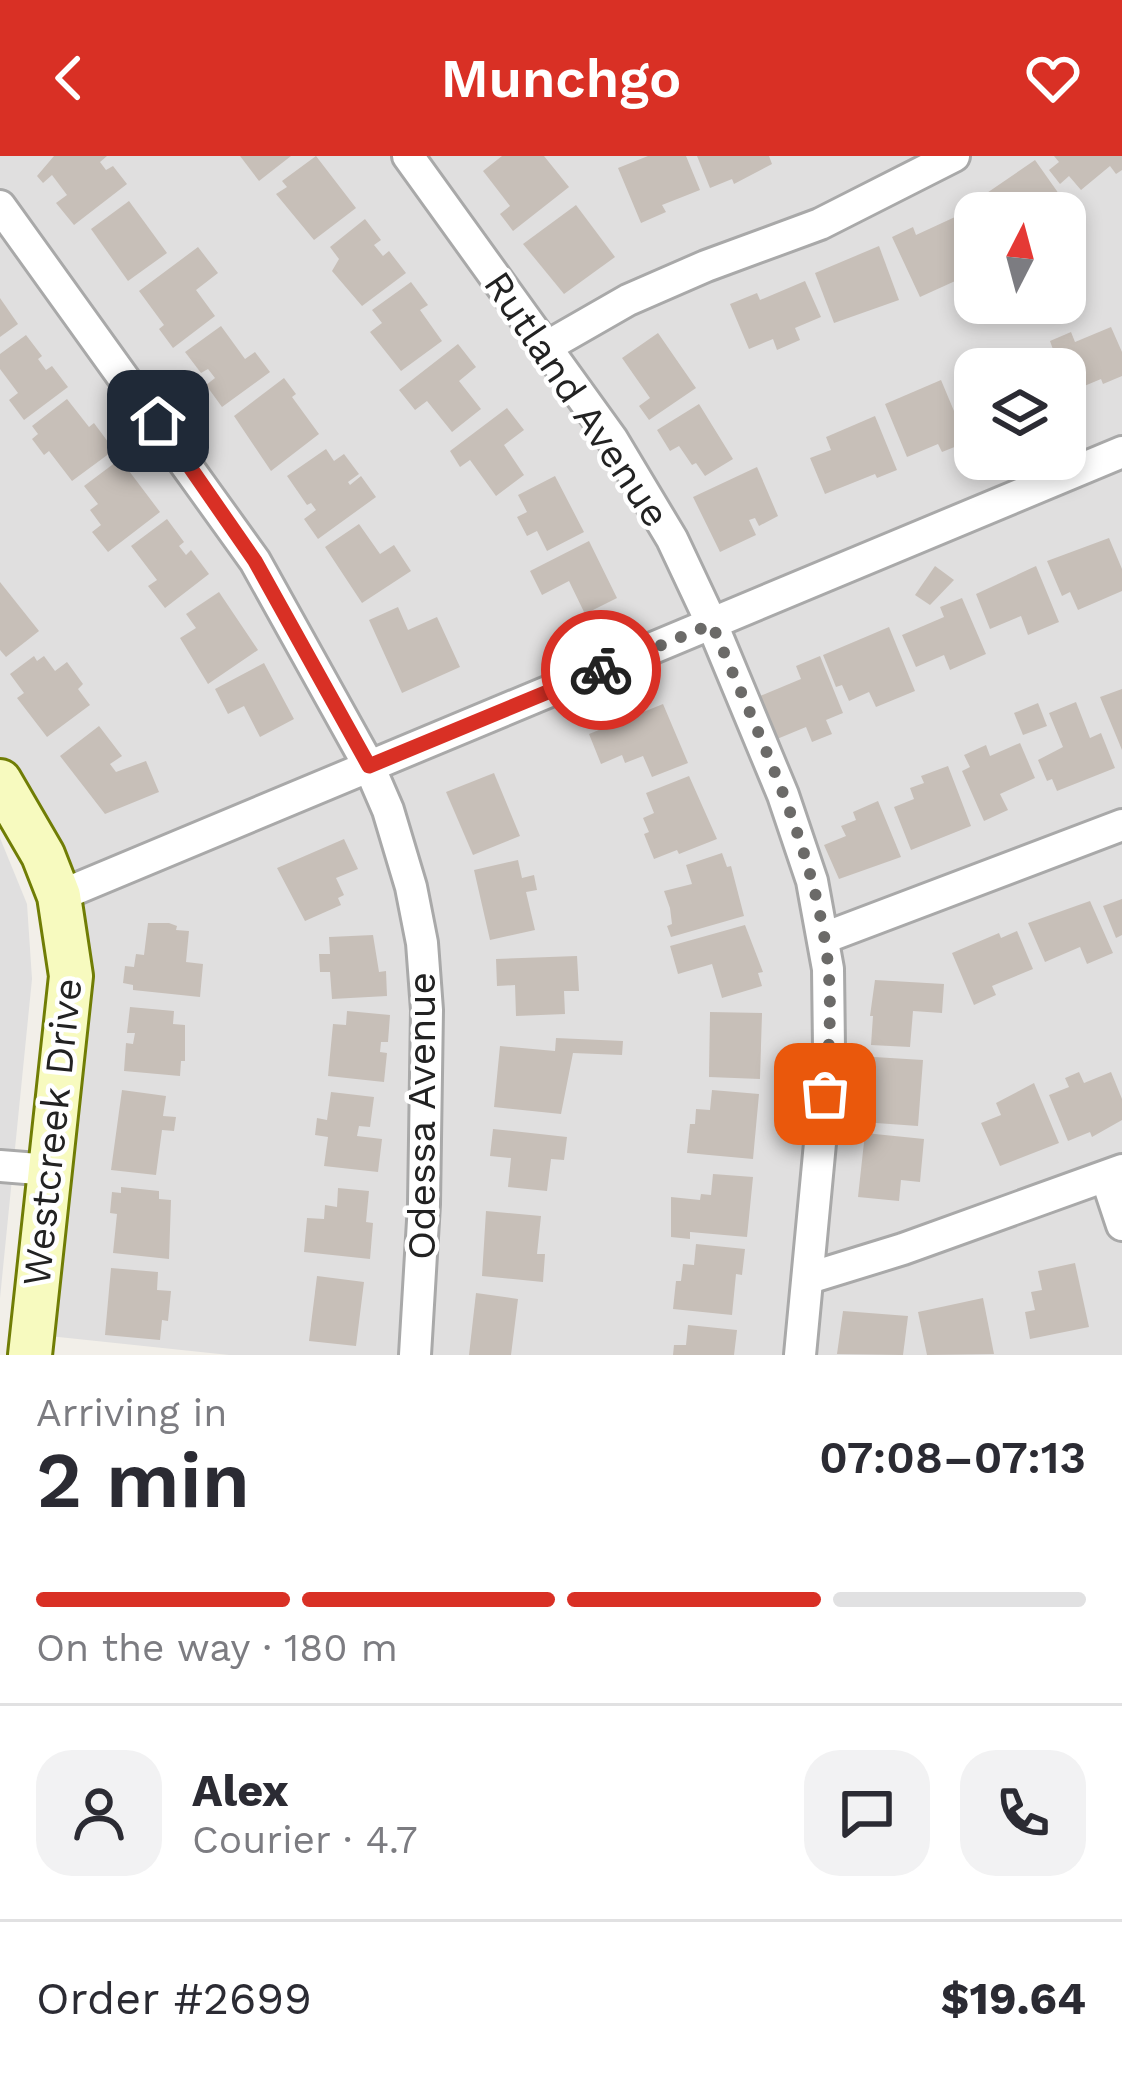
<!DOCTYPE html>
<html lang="en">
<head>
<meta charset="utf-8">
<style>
  body { margin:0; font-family:"Work Sans",sans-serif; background:#f2f2f3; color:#2b2b33; height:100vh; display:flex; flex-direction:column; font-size:45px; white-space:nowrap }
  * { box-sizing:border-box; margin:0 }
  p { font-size:39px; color:#7c7c81 }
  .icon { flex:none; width:66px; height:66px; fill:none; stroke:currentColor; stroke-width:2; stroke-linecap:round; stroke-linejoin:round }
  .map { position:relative; height:1199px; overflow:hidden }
  .details { display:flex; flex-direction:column; background:#fff; flex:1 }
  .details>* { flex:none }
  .needle { width:78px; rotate:6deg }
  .tools { position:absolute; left:954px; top:36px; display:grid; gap:24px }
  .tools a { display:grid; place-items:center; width:132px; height:132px; border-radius:24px; background:#fff; box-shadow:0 6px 18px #0003; font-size:60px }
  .pin { position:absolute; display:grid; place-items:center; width:102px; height:102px; color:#fff; margin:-51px; border-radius:24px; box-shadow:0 6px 18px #0006 }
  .courier { position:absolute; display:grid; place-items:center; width:120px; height:120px; margin:-60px; border:9px solid #d93025; border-radius:50%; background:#fff; color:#222; box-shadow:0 3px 15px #0007 }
  .head em { font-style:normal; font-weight:600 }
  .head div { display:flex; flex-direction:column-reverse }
  .head { display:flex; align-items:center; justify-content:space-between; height:204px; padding:0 36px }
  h1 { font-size:78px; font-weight:600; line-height:90px }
  .bar { display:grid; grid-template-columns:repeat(4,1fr); gap:18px 12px; align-content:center; height:144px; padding:0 36px }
  .bar i { height:15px; border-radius:9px; background:#e1e1e2 }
  .bar .on { background:#d93025 }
  .bar p { grid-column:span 4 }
  .line { display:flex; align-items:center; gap:30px; padding:0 36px; border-top:3px solid #e1e1e2 }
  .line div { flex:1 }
  .round { display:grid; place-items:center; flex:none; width:126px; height:126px; border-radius:36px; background:#f2f2f3 }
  header { display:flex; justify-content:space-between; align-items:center; height:156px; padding:0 36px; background:#d93025; color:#fff; font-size:54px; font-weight:600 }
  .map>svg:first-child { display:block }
</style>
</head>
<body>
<header><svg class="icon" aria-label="back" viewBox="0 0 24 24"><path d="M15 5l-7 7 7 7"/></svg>Munchgo<svg class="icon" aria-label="heart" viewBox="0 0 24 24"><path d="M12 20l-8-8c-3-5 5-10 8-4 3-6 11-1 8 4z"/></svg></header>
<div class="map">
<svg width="1122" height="1199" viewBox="0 0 1122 1199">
  <rect width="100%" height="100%" fill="#f2efe9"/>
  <g fill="#e0dfdf" fill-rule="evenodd">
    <path d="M0 0H1122V1199H229L49 1180 83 780 73 710 0 603ZM975 57H1065V147H975ZM975 213H1065V303H975Z"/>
    <path d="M0 682 27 748 32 823 0 1142Z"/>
  </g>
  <g fill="#c7bfb8">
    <path d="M54 0H107L100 6 106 14 113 10 127 28 74 69 56 47 67 39 52 19 43 27 37 20Z"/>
    <path d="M240 0H291L259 25Z"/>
    <path d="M316 0 356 52 314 84 276 38 287 31 282 25Z"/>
    <path d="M502 0H544L569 31 513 75 500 58 510 50 483 15Z"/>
    <path d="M648 0H686L700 34 662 49 666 56 641 67 618 12Z"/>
    <path d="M697 0H769L772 8 734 28 732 23 710 32Z"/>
    <path d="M1054 0H1122V14L1116 18 1110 10 1081 34 1069 20 1060 28 1049 14 1059 6Z"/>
    <path d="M1035 4 1059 38 1044 48 1050 57H992L981 41Z"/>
    <path d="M129 45 167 97 128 125 91 73Z"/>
    <path d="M576 49 615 101 564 138 523 88Z"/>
    <path d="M955 61 975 104V116L920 141 892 81 913 71 916 79Z"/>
    <path d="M365 63 381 84 374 89 383 100 389 95 406 117 362 150 332 115 339 103 330 91Z"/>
    <path d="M879 90 899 144 834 167 815 117Z"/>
    <path d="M198 91 218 117 196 134 215 160 173 192 159 173 164 169 139 135Z"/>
    <path d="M805 125 821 161 795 172 800 184 777 194 773 183 749 193 730 148 757 137 760 144Z"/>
    <path d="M411 126 428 149 420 154 442 185 401 215 370 176 382 167 372 154Z"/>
    <path d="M0 142 18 168 0 181Z"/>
    <path d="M221 170 245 203 255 196 270 216 222 251 206 229 215 222 208 213 201 217 185 196Z"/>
    <path d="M1111 171 1122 196V220L1103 228 1101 223 1070 236 1065 213H1060L1050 185 1071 176 1075 186Z"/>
    <path d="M658 177 696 232 649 264 639 250 650 242 622 202Z"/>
    <path d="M26 179 42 200 38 203 46 214 52 210 68 231 24 264 9 244 18 237 0 213V198Z"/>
    <path d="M458 188 476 211 459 225 481 253 452 276 427 245 415 254 399 234Z"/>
    <path d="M975 214V253L964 219Z"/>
    <path d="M284 222 296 238 292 241 319 278 271 315 234 260Z"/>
    <path d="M941 224 967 286 942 296 938 288 907 301 885 248Z"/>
    <path d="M67 243 89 271 94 267 114 294 72 325 49 295 44 299 32 283 38 278 32 270Z"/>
    <path d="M699 248 733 303 705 320 696 307 692 309 679 290 670 295 657 274Z"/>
    <path d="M507 252 524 274 504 289 524 319 496 340 470 304 460 311 450 295Z"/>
    <path d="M875 260 897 314 877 322 875 318 825 338 810 302 831 294 826 281Z"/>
    <path d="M326 293 334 305 344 298 359 318 348 326 350 329 361 320 376 341 318 383 304 363 316 354 311 347 307 349 287 320Z"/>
    <path d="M120 303 160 356 108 396 92 376 101 369 90 354 98 348 84 330Z"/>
    <path d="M757 311 778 360 759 370 755 362 749 364 756 379 720 396 693 341Z"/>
    <path d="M555 320 584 376 547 395 537 375 527 380 517 361 527 356 518 339Z"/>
    <path d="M167 363 184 386 179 390 186 399 191 394 209 418 165 452 148 430 157 424 131 390Z"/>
    <path d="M359 368 380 398 394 389 411 415 362 447 325 391Z"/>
    <path d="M1109 382 1122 413V435L1078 454 1070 436 1062 440 1047 405Z"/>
    <path d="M589 385 617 442 585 458 569 425 542 439 530 415Z"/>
    <path d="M935 410 954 424 930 449 915 439Z"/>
    <path d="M1036 410 1059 466 1028 479 1021 460 990 473 976 438Z"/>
    <path d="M0 426 39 475 6 501 0 494Z"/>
    <path d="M219 436 258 494 208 528 180 482 196 472 186 458Z"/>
    <path d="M962 442 986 498 950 514 944 499 916 511 902 479 944 461 940 451Z"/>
    <path d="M398 451 408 474 437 461 460 511 402 537 369 464Z"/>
    <path d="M889 471 915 535 876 551 869 536 849 545 842 529 836 531 823 499Z"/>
    <path d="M34 500 37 505 44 500 55 515 67 506 83 528 78 533 90 549 47 581 17 542 24 537 10 518Z"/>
    <path d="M820 500 843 557 826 564 832 578 812 586 806 571 777 583 760 540 801 523 796 510Z"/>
    <path d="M264 507 294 563 260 581 244 550 228 558 215 533Z"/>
    <path d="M1122 533V594L1100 541Z"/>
    <path d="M1076 546 1090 582 1101 577 1115 612 1057 635 1052 623 1047 625 1038 604 1063 591 1049 557Z"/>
    <path d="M1038 547 1047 570 1023 579 1014 557Z"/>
    <path d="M663 548 688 607 652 621 643 600 625 607 622 599 601 608 589 578Z"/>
    <path d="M99 570 122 600 110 608 116 616 146 605 159 636 105 658 60 600Z"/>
    <path d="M1020 587 1035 622 1000 638 1008 654 984 665 962 615 970 611 964 599 986 589 990 600Z"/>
    <path d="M948 610 971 670 911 694 894 651 914 643 910 632 924 627 921 620Z"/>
    <path d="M494 617 520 680 473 699 446 636Z"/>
    <path d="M689 620 717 683 679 698 677 694 654 703 644 678 649 676 643 662 654 657 646 637Z"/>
    <path d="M878 645 901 701 839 723 824 689 846 680 841 670 856 664 853 656Z"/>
    <path d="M344 683 358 713 336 722 344 739 338 742 341 749 305 765 277 712Z"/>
    <path d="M722 697 727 711 731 710 744 760 671 781 667 770 672 768 670 752 664 735 692 728 686 709Z"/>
    <path d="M518 704 522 722 534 719 537 734 526 736 535 774 490 784 474 714Z"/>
    <path d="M1122 743V779L1116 782 1103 750Z"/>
    <path d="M1090 745 1113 797 1087 808 1080 791 1045 806 1028 767Z"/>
    <path d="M148 767H169L177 770 176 774 189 775 186 806 203 808 200 841 133 834V829L123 827 125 810 134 811 136 798 144 799Z"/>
    <path d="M745 769 763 816 758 817 762 830 722 842 712 808 678 818 670 790Z"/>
    <path d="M1017 775 1033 813 992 830 996 839 974 849 952 797 999 777 1001 782Z"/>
    <path d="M373 779 379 816 386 815 387 840 332 843 330 816H320L319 798H330L329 781Z"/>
    <path d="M577 800 579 835H564L565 858 516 860 515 829 497 830 496 803Z"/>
    <path d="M875 824 944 828 942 857 913 855 910 891 871 889 873 860H870Z"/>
    <path d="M130 851 174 855 173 868 185 869V905H181L180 920 124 915 126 887 133 888 135 877H127Z"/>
    <path d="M347 855 390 859 388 886H381L380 896 387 897 384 926 328 920 333 868 346 869Z"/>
    <path d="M710 856 762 857 760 923 709 921Z"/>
    <path d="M556 882 623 885 622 899 573 897 561 958 494 951 500 890 555 895Z"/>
    <path d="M874 901 923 904 918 970 862 966 864 932H872Z"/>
    <path d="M1079 916 1084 927 1111 916 1122 943V964L1092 981 1090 976 1068 985 1049 939 1069 931 1065 922Z"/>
    <path d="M1034 927 1059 987 1000 1010 981 967 1001 959 996 947Z"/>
    <path d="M122 934 166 940 163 960 176 961 174 975 162 974 156 1019 111 1014Z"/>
    <path d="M712 934 759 938 753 1003 687 997 690 968H695L696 953 710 954Z"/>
    <path d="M331 936 374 941 370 971 359 970 357 980 382 983 378 1016 324 1010 328 981 315 979 317 962 327 964Z"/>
    <path d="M493 973 567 981 564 1004 551 1003 547 1035 508 1031 511 1002 490 1000Z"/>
    <path d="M865 977 924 983 920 1026 901 1024 899 1045 858 1041Z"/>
    <path d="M713 1018 753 1021 747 1081 690 1076V1083L671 1081V1041L700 1044 701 1038 711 1039Z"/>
    <path d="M121 1031 159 1035V1043L171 1044 169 1103 113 1097 117 1058 110 1057 112 1036 121 1037Z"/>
    <path d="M338 1032 369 1035 366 1066 373 1067 370 1103 304 1096 307 1062 324 1063 325 1049 337 1051Z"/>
    <path d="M486 1055 541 1060 537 1098H545L543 1126 482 1120Z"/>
    <path d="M696 1088 745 1093 742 1119 736 1118 732 1159 673 1153 676 1125H681L683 1108 694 1109Z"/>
    <path d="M1075 1107 1089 1171 1030 1183 1025 1156 1035 1154 1031 1136 1042 1134 1038 1115Z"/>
    <path d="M111 1112 158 1116 157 1134 171 1135 168 1165 162 1164 160 1184 105 1179Z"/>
    <path d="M317 1120 364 1126 356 1190 309 1185Z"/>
    <path d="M476 1137 518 1143 511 1199H469Z"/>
    <path d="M983 1142 994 1198 927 1199 918 1156Z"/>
    <path d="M843 1155 908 1160 903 1199 837 1198Z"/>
    <path d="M688 1169 737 1174 734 1199H673L674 1189H686Z"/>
  </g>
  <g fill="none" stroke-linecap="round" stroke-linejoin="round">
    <defs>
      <g id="street">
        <path d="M408 0 612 283 672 383 712 468 783 639 812 725 828 813 829 892 800 1199"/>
        <path d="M0 50 255 405 369 610 388 654 411 731 422 787 427 854 424 1048 415 1199"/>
        <path d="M546 191 628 144 706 110 820 68 954 0"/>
        <path d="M59 740 1122 296"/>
        <path d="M824 782 1122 669"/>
        <path d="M0 1010 50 1014"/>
        <path d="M1106 1021 1122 1069"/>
        <path d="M809 1122 903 1093 1122 1014"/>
      </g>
      <path id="secondary" d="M0 625 43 699 59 740 71 820 30 1199"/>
    </defs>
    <use href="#street" stroke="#a9a9a9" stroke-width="36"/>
    <use href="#secondary" stroke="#707d05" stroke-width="48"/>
    <use href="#street" stroke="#fff" stroke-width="30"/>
    <use href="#secondary" stroke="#f7fabf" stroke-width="42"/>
  </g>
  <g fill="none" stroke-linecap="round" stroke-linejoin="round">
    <path stroke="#6b6a68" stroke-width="12" stroke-dasharray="0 21.6" d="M601 514 712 468C757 577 815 690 828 808 832 851 829 895 825 938"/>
    <path stroke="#d93025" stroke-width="15" d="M158 265 255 405 369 610 601 514"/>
  </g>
  <g text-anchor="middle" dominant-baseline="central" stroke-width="9" stroke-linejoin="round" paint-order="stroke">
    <g font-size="39" fill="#222" stroke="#fff">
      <text transform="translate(577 243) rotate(56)">Rutland Avenue</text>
      <text transform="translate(421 960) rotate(-90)">Odessa Avenue</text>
      <text transform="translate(52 976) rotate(-84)">Westcreek Drive</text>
    </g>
  </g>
</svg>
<div class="tools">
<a><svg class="needle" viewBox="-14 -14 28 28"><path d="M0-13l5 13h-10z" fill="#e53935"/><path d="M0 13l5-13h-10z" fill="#7c7c81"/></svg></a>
<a><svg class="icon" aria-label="layers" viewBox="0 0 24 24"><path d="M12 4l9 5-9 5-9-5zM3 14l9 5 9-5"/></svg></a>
</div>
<div class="pin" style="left:825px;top:938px;background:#ea580c"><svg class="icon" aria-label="bag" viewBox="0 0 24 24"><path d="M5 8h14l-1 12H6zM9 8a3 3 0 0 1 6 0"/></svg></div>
<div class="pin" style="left:158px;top:265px;background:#1f2937"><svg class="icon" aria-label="home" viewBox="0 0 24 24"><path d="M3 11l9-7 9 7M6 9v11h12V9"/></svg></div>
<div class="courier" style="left:601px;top:514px"><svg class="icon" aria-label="bike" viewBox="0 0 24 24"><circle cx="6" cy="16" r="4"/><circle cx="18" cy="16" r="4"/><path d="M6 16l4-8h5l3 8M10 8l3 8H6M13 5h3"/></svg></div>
</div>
<section class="details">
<div class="head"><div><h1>2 min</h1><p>Arriving in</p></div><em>07:08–07:13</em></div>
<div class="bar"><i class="on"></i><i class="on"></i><i class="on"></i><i></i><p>On the way · 180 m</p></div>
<div class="line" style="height:216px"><a class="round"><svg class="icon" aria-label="person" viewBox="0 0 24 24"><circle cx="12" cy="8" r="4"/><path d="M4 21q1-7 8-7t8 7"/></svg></a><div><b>Alex</b><p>Courier · 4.7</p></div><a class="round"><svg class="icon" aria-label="chat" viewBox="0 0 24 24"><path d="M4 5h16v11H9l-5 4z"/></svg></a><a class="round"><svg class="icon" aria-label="phone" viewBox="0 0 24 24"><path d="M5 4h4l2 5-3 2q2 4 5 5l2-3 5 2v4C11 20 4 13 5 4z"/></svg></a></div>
<div class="line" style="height:156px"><div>Order #2699</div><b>$19.64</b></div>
</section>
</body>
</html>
